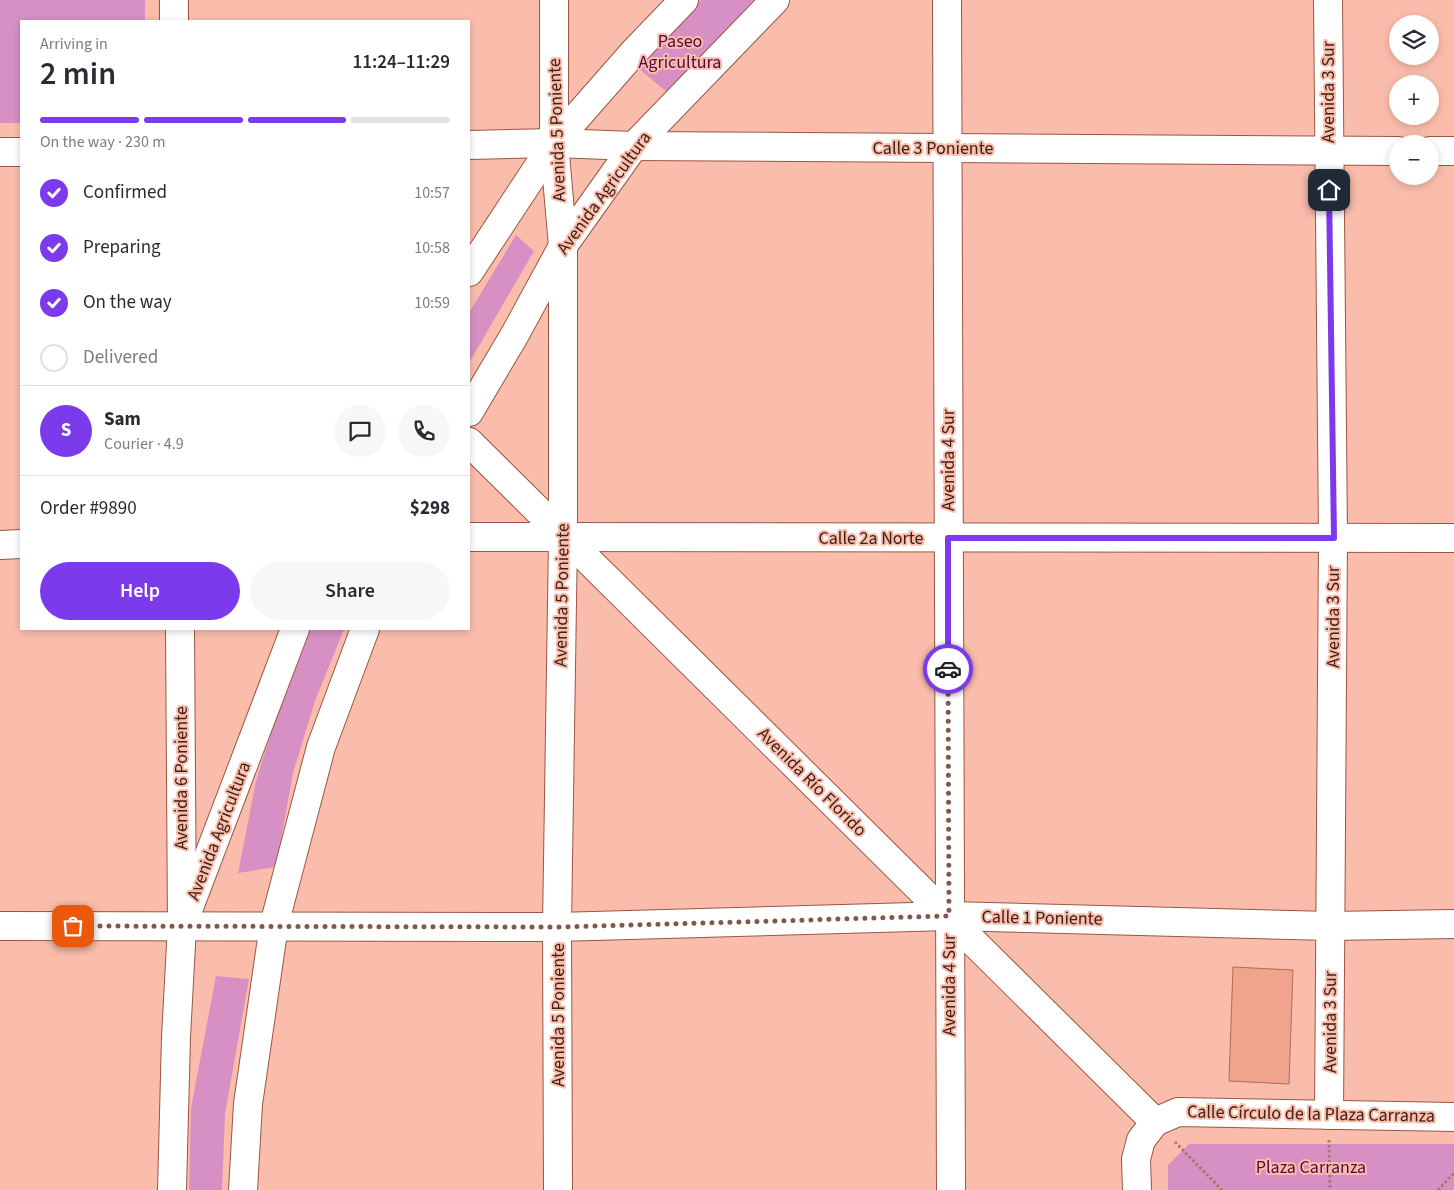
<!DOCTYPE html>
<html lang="en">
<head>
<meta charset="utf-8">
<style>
  body { margin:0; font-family:"Source Sans 3",sans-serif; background:#f7f7f7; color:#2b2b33; height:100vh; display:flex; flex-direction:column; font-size:19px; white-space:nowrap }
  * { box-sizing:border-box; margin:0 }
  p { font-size:16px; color:#7c7c81 }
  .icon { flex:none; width:28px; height:28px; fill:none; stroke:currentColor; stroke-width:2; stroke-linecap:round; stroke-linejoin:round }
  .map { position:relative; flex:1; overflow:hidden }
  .panel { position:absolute; left:20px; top:20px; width:450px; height:610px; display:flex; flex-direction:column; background:#fff; border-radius:0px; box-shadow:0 2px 8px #0003 }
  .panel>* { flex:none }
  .controls { position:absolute; left:1389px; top:15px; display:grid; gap:10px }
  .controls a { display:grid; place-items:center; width:50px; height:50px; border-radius:50%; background:#fff; box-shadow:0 2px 8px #0003; font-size:25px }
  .pin { position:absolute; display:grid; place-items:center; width:42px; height:42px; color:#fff; margin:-21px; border-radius:10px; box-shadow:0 2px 8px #0006 }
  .courier { position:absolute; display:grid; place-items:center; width:50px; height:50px; margin:-25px; border:4px solid #7c3aed; border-radius:50%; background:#fff; color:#222; box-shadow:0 1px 6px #0007 }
  .overview em { font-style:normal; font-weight:600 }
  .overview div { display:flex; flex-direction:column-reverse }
  .overview { display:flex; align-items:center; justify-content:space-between; height:85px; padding:0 20px }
  h1 { font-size:32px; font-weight:600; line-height:38px }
  .bar { display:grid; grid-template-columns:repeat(4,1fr); gap:8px 5px; align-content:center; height:60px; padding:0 20px }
  .bar i { height:6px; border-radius:4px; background:#e1e1e2 }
  .bar .active { background:#7c3aed }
  .bar p { grid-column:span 4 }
  .line { display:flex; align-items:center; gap:12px; padding:0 20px; border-top:1px solid #e1e1e2 }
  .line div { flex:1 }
  .round { display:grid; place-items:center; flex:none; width:52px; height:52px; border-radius:26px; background:#f7f7f7 }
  ol { padding:0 20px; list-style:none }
  li { display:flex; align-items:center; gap:15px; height:55px }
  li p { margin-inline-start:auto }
  li .icon { padding:5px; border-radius:50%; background:#7c3aed; color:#fff; stroke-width:4 }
  li:last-child { color:#7c7c81 }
  li i { width:28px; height:28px; border:2px solid #e1e1e2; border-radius:50% }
  .action { display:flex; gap:10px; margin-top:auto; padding:10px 20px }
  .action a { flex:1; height:58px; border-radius:30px; background:#7c3aed; color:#fff; font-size:20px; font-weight:600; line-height:58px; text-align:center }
  .action a+a { background:#f7f7f7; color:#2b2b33 }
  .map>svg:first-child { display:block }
</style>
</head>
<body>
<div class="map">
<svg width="1454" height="1190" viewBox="0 0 1454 1190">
  <rect width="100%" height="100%" fill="#fbbdab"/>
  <g fill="#d690c3">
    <path d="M0 0H145V21H21V123H0Z"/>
    <path d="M701 0H754L668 93 637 67Z"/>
    <path d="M516 235 534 251 469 363V313Z"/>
    <path d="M311 629H344L315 701 293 773 276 867 238 873 256 781 288 678Z"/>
    <path d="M216 976 249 979 225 1114 222 1190H189L191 1108Z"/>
    <path d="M1189 1144H1454V1190H1168V1165Z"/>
  </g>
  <path fill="#f0a48e" stroke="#b16b56" d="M1233 967 1293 970 1289 1084 1229 1081Z"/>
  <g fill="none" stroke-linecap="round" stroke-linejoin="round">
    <defs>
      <g id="minor">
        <path d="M554 0V143L563 246V537L557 927 558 1190"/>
        <path d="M947 0 951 1190"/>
        <path d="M1328 0 1333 538 1329 1115"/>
        <path d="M469 145 554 143 634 146 1398 151"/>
        <path d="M1430 151H1454"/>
        <path d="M469 537 1454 538"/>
        <path d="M0 545 21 544"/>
        <path d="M180 629 182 925"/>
        <path d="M0 926 557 927 949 916 1330 926 1454 924"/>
      </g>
      <g id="major">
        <path d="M174 0V21"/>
        <path d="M0 152H21"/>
        <path d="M469 272 554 143 634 52 684 0"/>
        <path d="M469 412 514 336 563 246 634 146 775 0"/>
        <path d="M469 442 1155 1122"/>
        <path d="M172 1190 176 1037 182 926 295 629"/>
        <path d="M243 1190 248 1104 274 925 321 747 365 629"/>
        <path d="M1137 1190 1136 1159 1141 1140 1155 1122 1178 1112 1454 1117"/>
      </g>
    </defs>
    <use href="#minor" stroke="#9a5642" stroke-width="30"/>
    <use href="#major" stroke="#9a5642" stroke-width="30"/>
    <g stroke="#a6776a" stroke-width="3" stroke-dasharray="2.5 2.5" stroke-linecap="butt">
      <path d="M1329 1140 1330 1190"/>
      <path d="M1175 1142 1222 1190"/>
      <path d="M1438 1190 1454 1173"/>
    </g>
    <use href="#minor" stroke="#fff" stroke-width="28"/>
    <use href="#major" stroke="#fff" stroke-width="28"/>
  </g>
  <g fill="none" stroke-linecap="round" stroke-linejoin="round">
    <path stroke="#80584c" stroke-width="5" stroke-dasharray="0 9" d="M73 926 557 927 949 916 948 669"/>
    <path stroke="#7c3aed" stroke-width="6" d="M948 669V538H1334L1329 190"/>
  </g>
  <g text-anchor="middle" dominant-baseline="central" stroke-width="4" stroke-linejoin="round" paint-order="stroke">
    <g font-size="18" fill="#4d0a40" stroke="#fbbdab">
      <text x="680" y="41">Paseo<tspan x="680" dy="21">Agricultura</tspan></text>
      <text x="1311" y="1167">Plaza Carranza</text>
    </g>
    <g font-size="18" fill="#3e2119" stroke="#fbbdab">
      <text transform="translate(1328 92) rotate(-90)">Avenida 3 Sur</text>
      <text transform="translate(557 130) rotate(-92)">Avenida 5 Poniente</text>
      <text x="933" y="148">Calle 3 Poniente</text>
      <text transform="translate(604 193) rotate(-54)">Avenida Agricultura</text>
      <text transform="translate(948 460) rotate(-90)">Avenida 4 Sur</text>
      <text x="871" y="538">Calle 2a Norte</text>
      <text transform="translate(562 595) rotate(-89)">Avenida 5 Poniente</text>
      <text transform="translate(1333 617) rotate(-90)">Avenida 3 Sur</text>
      <text transform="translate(181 778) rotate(-90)">Avenida 6 Poniente</text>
      <text transform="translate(812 782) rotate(45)">Avenida Río Florido</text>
      <text transform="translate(219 831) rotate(-69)">Avenida Agricultura</text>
      <text transform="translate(1042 918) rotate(1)">Calle 1 Poniente</text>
      <text transform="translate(949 985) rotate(-90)">Avenida 4 Sur</text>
      <text transform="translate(558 1015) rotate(-90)">Avenida 5 Poniente</text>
      <text transform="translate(1330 1022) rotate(-90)">Avenida 3 Sur</text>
      <text transform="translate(1311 1114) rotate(1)">Calle Círculo de la Plaza Carranza</text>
    </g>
  </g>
</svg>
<div class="controls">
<a><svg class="icon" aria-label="layers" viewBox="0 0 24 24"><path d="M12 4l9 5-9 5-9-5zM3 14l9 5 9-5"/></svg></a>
<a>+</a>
<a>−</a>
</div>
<div class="pin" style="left:73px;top:926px;background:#ea580c"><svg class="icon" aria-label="bag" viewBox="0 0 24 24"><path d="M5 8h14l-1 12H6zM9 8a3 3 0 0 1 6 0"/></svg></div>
<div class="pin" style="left:1329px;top:190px;background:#1f2937"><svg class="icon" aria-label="home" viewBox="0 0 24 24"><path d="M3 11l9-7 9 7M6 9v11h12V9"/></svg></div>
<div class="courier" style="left:948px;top:669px"><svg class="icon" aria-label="car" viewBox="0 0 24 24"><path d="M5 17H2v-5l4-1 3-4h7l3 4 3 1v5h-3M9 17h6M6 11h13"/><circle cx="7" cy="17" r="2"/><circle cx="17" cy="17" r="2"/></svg></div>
<section class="panel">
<div class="overview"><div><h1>2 min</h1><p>Arriving in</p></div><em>11:24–11:29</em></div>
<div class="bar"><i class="active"></i><i class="active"></i><i class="active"></i><i></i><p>On the way · 230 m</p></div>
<ol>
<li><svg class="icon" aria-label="check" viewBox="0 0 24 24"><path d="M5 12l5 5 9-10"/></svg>Confirmed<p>10:57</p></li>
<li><svg class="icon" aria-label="check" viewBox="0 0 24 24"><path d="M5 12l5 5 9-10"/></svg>Preparing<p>10:58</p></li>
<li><svg class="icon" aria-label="check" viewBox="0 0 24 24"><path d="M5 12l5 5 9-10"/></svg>On the way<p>10:59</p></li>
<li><i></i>Delivered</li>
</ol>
<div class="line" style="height:90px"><b class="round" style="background:#7c3aed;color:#fff">S</b><div><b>Sam</b><p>Courier · 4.9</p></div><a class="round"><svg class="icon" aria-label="chat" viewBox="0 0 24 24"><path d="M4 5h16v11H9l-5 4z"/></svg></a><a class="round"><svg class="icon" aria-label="phone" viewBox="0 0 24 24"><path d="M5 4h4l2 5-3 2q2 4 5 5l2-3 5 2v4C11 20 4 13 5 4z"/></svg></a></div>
<div class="line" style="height:65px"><div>Order #9890</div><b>$298</b></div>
<div class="action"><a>Help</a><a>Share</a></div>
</section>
</div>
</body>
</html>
